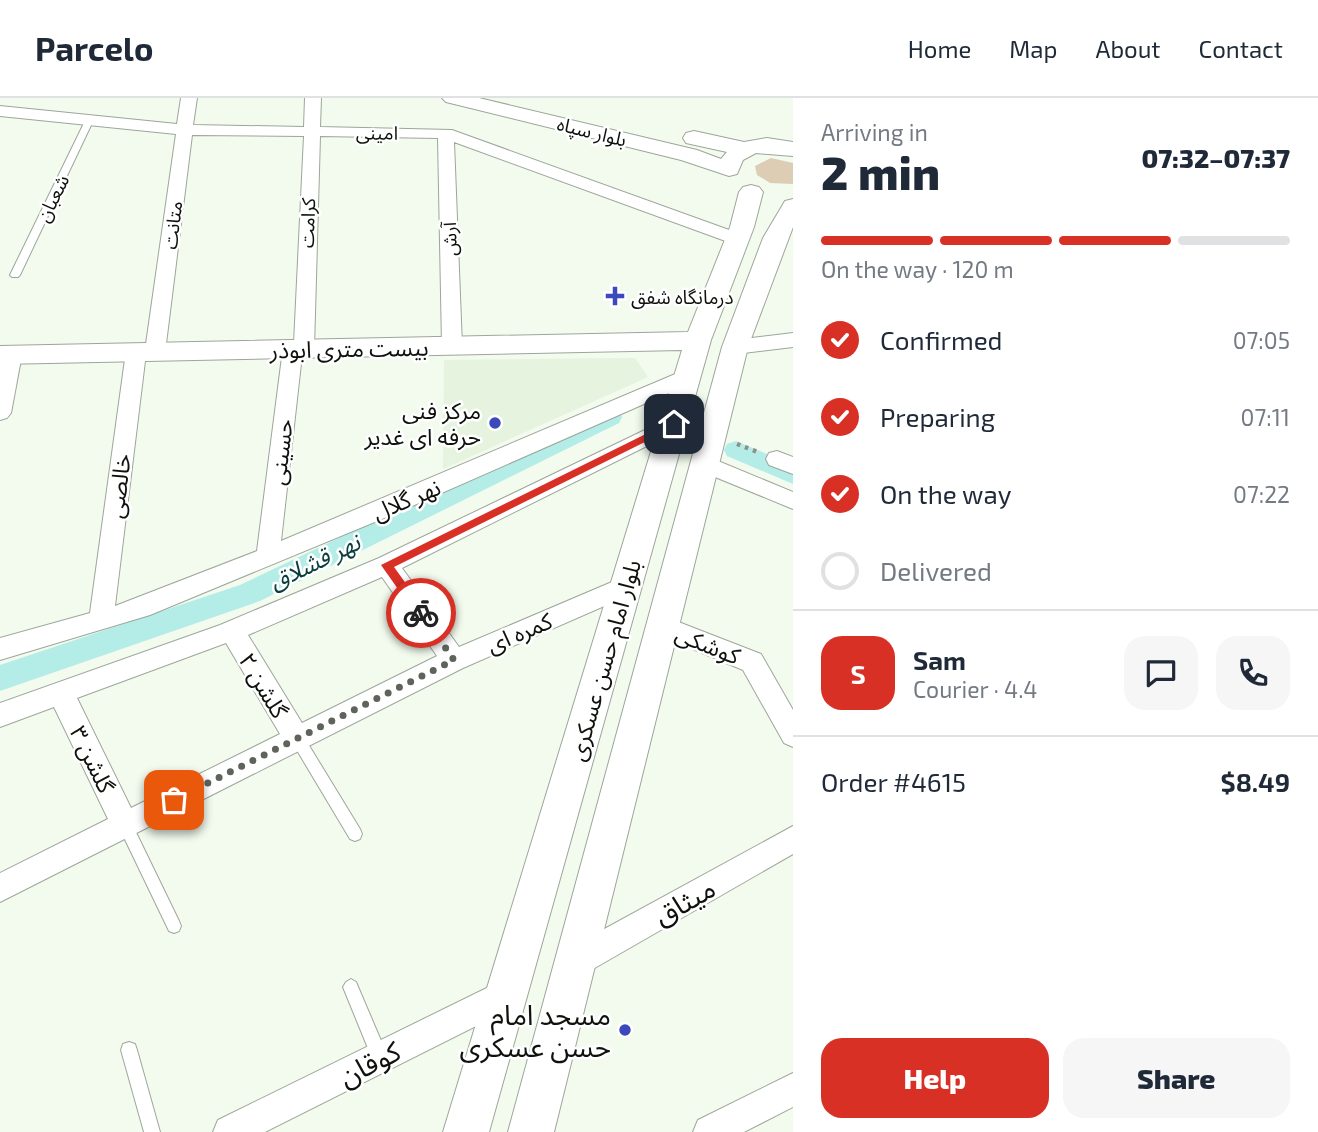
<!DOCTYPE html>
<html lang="en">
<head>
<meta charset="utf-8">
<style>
  body { margin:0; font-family:"Exo 2","Noto Sans Arabic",sans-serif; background:#f6f6f7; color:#1f2937; height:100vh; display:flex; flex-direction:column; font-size:26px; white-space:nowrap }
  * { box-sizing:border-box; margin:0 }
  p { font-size:23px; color:#747a83 }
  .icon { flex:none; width:38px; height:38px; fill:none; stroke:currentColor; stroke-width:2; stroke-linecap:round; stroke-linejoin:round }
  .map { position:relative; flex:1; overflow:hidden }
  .panel { display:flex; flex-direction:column; background:#fff; width:525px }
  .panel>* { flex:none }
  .pin { position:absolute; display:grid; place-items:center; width:60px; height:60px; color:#fff; margin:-30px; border-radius:14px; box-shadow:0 4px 10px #0006 }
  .courier { position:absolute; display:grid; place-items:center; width:70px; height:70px; margin:-35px; border:5px solid #d93025; border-radius:50%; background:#fff; color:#222; box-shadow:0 2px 9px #0007 }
  .overview em { font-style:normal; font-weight:800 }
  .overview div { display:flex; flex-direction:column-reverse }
  .overview { display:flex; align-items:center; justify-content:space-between; height:119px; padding:0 28px }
  h1 { font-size:46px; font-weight:800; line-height:52px }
  .bar { display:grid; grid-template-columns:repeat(4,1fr); gap:10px 7px; align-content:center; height:84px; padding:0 28px }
  .bar i { height:9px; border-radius:5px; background:#e0e1e3 }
  .bar .selected { background:#d93025 }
  .bar p { grid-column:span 4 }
  .line { display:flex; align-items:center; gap:18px; padding:0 28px; border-top:2px solid #e0e1e3 }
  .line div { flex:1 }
  .round { display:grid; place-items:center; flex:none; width:74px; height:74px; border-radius:21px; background:#f6f6f7 }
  ol { padding:0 28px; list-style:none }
  li { display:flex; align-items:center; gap:21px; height:77px }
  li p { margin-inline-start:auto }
  li .icon { padding:7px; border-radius:50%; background:#d93025; color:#fff; stroke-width:4 }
  li:last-child { color:#747a83 }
  li i { width:38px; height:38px; border:4px solid #e0e1e3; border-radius:50% }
  .action { display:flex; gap:14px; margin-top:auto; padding:14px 28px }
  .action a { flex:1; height:80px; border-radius:21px; background:#d93025; color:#fff; font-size:28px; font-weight:800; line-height:80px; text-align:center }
  .action a+a { background:#f6f6f7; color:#1f2937 }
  header { display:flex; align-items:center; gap:42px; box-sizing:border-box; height:98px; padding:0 35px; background:#fff; border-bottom:2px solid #e0e1e3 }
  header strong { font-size:33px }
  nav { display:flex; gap:38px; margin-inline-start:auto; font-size:24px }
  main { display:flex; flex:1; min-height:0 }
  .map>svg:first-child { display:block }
</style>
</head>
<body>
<header>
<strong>Parcelo</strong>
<nav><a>Home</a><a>Map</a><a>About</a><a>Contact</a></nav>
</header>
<main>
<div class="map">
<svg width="793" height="1034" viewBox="0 0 793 1034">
  <rect width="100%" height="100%" fill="#f2fbee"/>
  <path fill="#e5f3df" d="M635 260 648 279 443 371 444 262Z"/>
  <path fill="#dccdb4" d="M771 60 793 65V86L770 85 757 77 755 68Z"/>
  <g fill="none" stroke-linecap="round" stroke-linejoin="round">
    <g fill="#b4ece7" fill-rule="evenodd">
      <path d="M610 311 619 313 622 319 619 325 260 503 0 593V567L240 487Z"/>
      <path d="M736 343 793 367V386L727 358 724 352 727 346Z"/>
    </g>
    <defs>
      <g id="lane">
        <path d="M86 21 93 23 20 177 18 179H12L10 177Z"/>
        <path d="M297 634 302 636 360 731 362 736 360 741 355 743 350 741 292 644 290 640 292 636Z"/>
        <path d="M125 720 130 722 179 823 181 828 179 833 174 835 169 833 118 727 120 722Z"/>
        <path d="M351 881 356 884 388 959 386 965 380 967 374 965 343 889 346 884Z"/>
        <path d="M129 944 135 946 137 952 160 1034H144L121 952 123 946Z"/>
      </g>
      <g id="street">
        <path d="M181 0H197L193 27 304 29 305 0H321L320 29 452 32 743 137 746 141 737 146 731 145 454 44 462 248 459 253H445L442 248 438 40 320 38 314 251 311 256 302 257 281 443 680 274H694L697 279 694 284 394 416 150 517 0 562V540L90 515 126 254 129 249 136 247 145 253 176 36 0 18V8L177 26ZM192 37 304 38 294 245 286 246 283 251 257 453 115 508 146 255 155 261 162 259 165 254Z"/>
        <path d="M793 235V249L735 256 728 254 725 249 728 244 735 242Z"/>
        <path d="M12 249 19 251 22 256 11 315 7 320 0 322V265L5 251Z"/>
        <path d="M674 318 681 321 685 326 681 331 402 470 459 549 626 478 634 481 638 488 634 495 463 570 0 804V775L108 721 54 609 0 629V605L220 527 379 460ZM382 479 437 558 302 625 248 537ZM226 545 280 636 131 710 77 600Z"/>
        <path d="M777 353 793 359V376L769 367 766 361 769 355Z"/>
        <path d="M706 358 793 394V411L698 372 695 366 698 360Z"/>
        <path d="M663 518 761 556 793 612V649L784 645 743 572 654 535 651 528 654 521Z"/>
        <path d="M793 728V756L586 875 575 879 564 875 560 864 564 853Z"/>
        <path d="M507 880 518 885 523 896 518 907 265 1034H213L218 1022Z"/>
        <path d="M793 975V1009L744 1034H693L698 1022Z"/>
      </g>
      <g id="secondary">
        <path d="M442 0H479L697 52 721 61 727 54 686 45 683 40 686 35 694 33 744 44 767 40 793 44V58L756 55 743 62 737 76 729 78 681 62 446 4Z"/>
        <path d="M751 87 759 89 763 94 754 129 711 242 489 1034H443L682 252 0 266V248L688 234 730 129 739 94 743 89Z"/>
        <path d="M793 101V129L748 249 554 1034H508L722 249 763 140 785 103Z"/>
      </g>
    </defs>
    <use href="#lane" stroke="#9da69a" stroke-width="2"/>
    <use href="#street" stroke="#9da69a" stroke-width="2"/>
    <use href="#secondary" stroke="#9da69a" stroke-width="2"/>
    <path stroke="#8b9188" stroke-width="4.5" stroke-dasharray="3.5 5" stroke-linecap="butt" d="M737 346 758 354"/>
    <use href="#lane" fill="#fff" fill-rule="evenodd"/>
    <use href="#street" fill="#fff" fill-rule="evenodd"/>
    <use href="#secondary" fill="#fff" fill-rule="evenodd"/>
  </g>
  <path fill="#d93025" d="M674 322 679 326 677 328 394 469 425 512V518H417L381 467Z"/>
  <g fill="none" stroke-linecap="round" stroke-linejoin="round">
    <path stroke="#5e635b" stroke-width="7" stroke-dasharray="0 12.6" d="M174 702 454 562 421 515"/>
  </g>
  <g fill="#3b49bd" stroke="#fff" stroke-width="2.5">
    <path d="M611.5 187.5h7v7h7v7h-7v7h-7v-7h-7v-7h7z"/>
    <circle cx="495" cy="325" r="7"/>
    <circle cx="625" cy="932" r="7"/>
  </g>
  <g text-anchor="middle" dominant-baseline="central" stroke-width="5" stroke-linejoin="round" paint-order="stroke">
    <g font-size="19" fill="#0e110c" stroke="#fff">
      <text transform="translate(592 33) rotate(14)">بلوار سپاه</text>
      <text transform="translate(377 34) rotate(1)">امینی</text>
      <text transform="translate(52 100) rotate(-64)">شعبان</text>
      <text transform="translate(307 125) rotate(-88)">کرامت</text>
      <text transform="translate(172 127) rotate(-83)">متانت</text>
      <text transform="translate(449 141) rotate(-92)">آرش</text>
    </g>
    <g font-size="19" fill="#0e110c" stroke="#fff" text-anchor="start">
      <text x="631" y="198">درمانگاه شفق</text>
    </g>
    <g font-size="23" fill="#0e110c" stroke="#fff">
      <text transform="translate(349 250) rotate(-1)">بیست متری ابوذر</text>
      <text transform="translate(280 354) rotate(-83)">حسینی</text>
      <text transform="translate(118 388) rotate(-83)">خالصی</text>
      <text transform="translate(406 401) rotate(-23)">نهر گلال</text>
      <text transform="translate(519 534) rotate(-23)">کمره ای</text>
      <text transform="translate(708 546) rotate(22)">کوشکی</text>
      <text transform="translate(604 562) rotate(-74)">بلوار امام حسن عسکری</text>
      <text transform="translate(264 587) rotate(59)">گلشن ۲</text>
      <text transform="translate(93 661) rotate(64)">گلشن ۳</text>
    </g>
    <g font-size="23" fill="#0e110c" stroke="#fff" text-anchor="end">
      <text x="481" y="312">مرکز فنی<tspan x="481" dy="26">حرفه ای غدیر</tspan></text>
    </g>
    <g font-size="24" font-style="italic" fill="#093e3c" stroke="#fff">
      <text transform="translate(314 463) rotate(-26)">نهر قشلاق</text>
    </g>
    <g font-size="28" fill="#0e110c" stroke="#fff">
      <text transform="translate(684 803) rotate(-30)">میثاق</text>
      <text transform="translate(369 965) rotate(-27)">کوقان</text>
    </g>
    <g font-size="28" fill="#0e110c" stroke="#fff" text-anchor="end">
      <text x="611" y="916">مسجد امام<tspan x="611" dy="32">حسن عسکری</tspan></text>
    </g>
  </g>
</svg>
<div class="pin" style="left:174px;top:702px;background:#ea580c"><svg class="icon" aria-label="bag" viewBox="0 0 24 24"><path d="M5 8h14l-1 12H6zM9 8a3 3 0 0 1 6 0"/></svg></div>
<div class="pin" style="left:674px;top:326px;background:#1f2937"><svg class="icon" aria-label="home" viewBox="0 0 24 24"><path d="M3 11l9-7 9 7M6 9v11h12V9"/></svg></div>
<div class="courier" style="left:421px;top:515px"><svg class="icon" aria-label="bike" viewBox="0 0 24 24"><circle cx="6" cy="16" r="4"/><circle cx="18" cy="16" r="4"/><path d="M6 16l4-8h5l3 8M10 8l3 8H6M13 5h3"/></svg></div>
</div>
<section class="panel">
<div class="overview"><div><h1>2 min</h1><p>Arriving in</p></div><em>07:32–07:37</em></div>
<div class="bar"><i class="selected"></i><i class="selected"></i><i class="selected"></i><i></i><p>On the way · 120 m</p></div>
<ol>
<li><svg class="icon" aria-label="check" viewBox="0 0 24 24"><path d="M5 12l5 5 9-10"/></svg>Confirmed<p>07:05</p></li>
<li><svg class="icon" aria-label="check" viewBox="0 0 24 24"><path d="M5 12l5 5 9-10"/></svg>Preparing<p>07:11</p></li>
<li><svg class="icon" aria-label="check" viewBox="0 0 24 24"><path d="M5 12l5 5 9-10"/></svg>On the way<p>07:22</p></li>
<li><i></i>Delivered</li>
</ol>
<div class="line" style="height:126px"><b class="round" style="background:#d93025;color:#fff">S</b><div><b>Sam</b><p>Courier · 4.4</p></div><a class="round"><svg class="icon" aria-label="chat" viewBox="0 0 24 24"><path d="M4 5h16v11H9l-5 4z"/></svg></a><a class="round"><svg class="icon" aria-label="phone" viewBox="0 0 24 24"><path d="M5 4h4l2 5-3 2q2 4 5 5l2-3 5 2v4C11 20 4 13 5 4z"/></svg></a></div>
<div class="line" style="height:91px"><div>Order #4615</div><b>$8.49</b></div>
<div class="action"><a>Help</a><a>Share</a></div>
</section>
</main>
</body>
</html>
